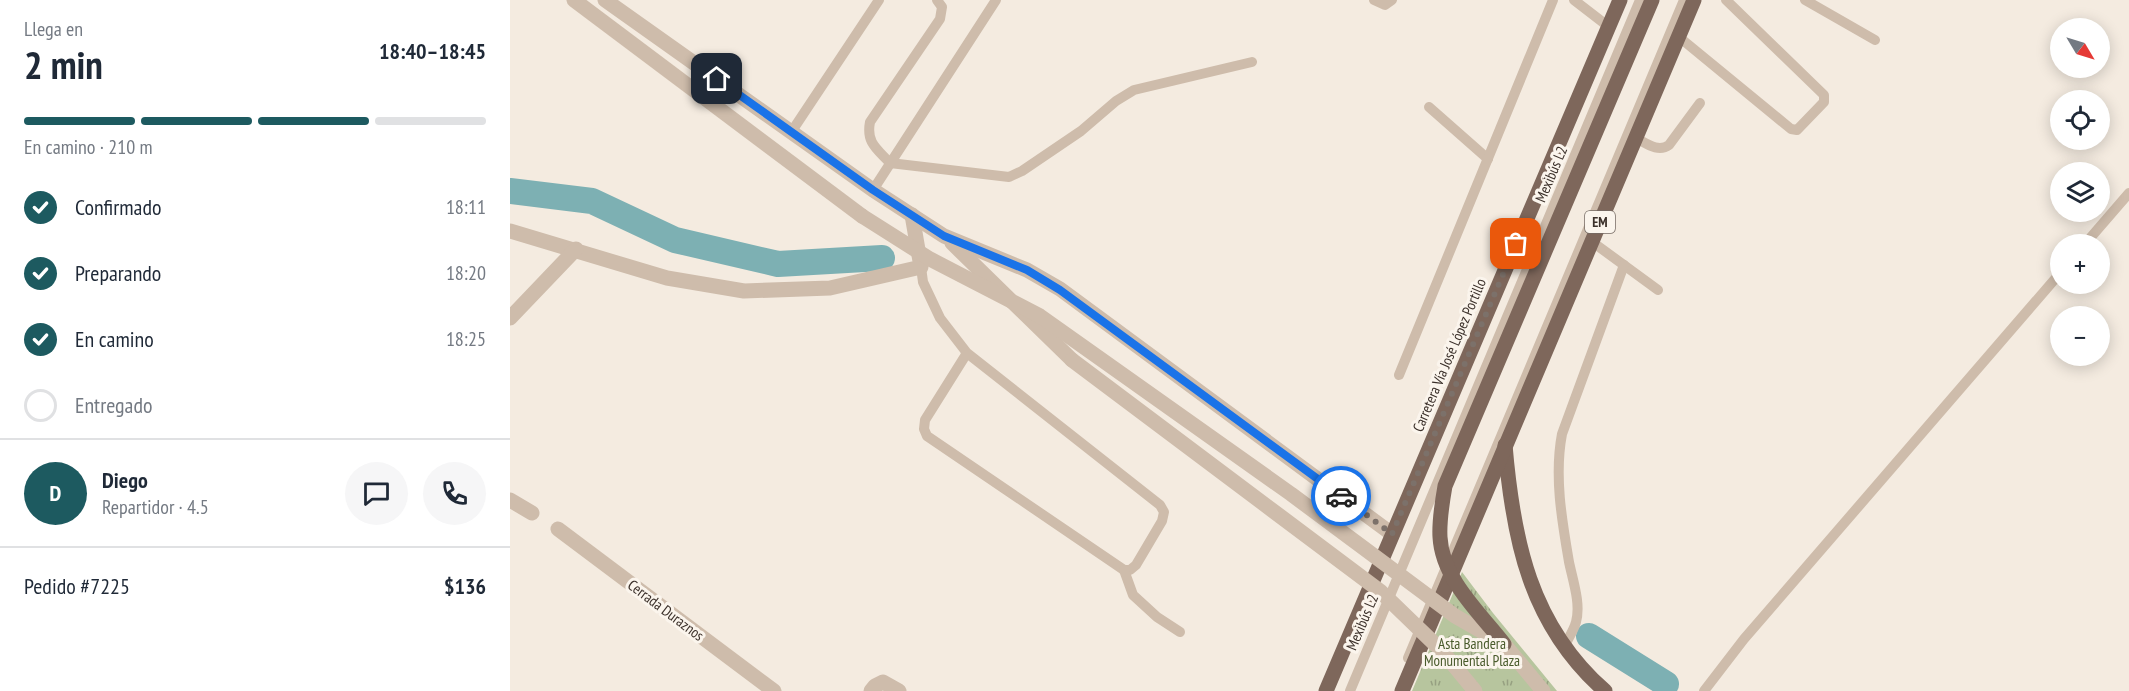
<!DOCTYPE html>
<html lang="es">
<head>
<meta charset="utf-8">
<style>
  body { margin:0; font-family:"PT Sans Narrow",sans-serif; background:#f6f6f7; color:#1f2937; height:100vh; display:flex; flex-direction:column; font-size:22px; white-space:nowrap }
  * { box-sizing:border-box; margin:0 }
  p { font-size:20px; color:#747a83 }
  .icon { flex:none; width:33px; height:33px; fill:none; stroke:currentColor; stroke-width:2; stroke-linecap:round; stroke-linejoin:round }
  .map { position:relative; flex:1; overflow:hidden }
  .sheet { display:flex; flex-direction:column; background:#fff; width:510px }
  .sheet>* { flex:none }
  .needle { width:39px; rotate:128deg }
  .buttons { position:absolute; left:1540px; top:18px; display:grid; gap:12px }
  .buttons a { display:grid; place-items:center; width:60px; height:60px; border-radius:50%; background:#fff; box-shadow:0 3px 15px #0003; font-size:30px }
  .pin { position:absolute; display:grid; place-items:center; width:51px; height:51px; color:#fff; margin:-26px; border-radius:12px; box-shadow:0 3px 9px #0006 }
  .courier { position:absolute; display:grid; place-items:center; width:60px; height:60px; margin:-30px; border:4px solid #1a73e8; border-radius:50%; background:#fff; color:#222; box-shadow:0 2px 8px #0007 }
  .headline em { font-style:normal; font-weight:600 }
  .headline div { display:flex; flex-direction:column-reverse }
  .headline { display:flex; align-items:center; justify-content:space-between; height:102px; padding:0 24px }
  h1 { font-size:39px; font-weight:600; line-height:45px }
  .bar { display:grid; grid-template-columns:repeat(4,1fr); gap:9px 6px; align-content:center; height:72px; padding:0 24px }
  .bar i { height:8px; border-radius:4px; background:#e0e1e3 }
  .bar .current { background:#1d5a60 }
  .bar p { grid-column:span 4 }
  .line { display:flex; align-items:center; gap:15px; padding:0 24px; border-top:2px solid #e0e1e3 }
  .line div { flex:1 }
  .round { display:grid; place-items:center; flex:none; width:63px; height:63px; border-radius:32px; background:#f6f6f7 }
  ol { padding:0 24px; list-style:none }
  li { display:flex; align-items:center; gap:18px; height:66px }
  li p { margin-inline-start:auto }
  li .icon { padding:6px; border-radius:50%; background:#1d5a60; color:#fff; stroke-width:4 }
  li:last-child { color:#747a83 }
  li i { width:33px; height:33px; border:3px solid #e0e1e3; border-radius:50% }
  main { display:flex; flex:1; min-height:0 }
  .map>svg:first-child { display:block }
</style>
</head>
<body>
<main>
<section class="sheet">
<div class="headline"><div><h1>2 min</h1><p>Llega en</p></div><em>18:40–18:45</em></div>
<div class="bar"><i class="current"></i><i class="current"></i><i class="current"></i><i></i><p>En camino · 210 m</p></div>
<ol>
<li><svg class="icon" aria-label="check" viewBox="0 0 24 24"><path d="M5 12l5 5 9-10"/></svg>Confirmado<p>18:11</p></li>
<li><svg class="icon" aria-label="check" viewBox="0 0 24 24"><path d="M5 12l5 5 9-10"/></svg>Preparando<p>18:20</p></li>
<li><svg class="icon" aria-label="check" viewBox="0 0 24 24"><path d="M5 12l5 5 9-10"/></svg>En camino<p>18:25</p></li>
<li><i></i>Entregado</li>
</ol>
<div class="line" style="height:108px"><b class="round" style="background:#1d5a60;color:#fff">D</b><div><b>Diego</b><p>Repartidor · 4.5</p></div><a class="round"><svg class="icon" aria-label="chat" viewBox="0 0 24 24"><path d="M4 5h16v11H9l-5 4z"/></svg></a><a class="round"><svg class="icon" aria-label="phone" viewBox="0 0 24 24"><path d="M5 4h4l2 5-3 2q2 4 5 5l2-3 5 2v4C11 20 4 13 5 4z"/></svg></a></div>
<div class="line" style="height:78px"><div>Pedido #7225</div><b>$136</b></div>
</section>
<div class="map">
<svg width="1619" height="691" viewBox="0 0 1619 691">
  <defs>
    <pattern id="grass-tufts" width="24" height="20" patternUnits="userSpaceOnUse" patternTransform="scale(1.5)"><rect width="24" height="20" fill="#b7c59e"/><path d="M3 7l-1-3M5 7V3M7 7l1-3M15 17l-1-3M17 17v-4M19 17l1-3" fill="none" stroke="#96a081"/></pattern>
  </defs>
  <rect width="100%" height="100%" fill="#f4ebe0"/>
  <path fill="url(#grass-tufts)" d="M952 572 983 613 1047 691H902Z"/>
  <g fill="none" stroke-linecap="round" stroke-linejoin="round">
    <g stroke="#7db0b3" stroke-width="26">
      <path d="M0 191 82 201 165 240 268 264 372 258"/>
      <path d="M1079 636 1156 684"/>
    </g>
    <g stroke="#cebcab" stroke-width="10">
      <path d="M427 0 432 7 430 19 360 122C356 143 367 149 380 163L499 177 512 171 571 131 606 101 624 90 742 62"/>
      <path d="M864 0 875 5 882 0"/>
      <path d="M1064 0 1099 27"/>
      <path d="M1295 0 1365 40"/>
      <path d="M1169 37 1281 129 1287 130 1314 102V95L1216 0"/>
      <path d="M919 107 978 159"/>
      <path d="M282 131 369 0"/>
      <path d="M1126 138C1136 143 1148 153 1159 145L1190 103"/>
      <path d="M363 190 486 0"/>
      <path d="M1081 241 1148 290"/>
      <path d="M1575 244 1619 193"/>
      <path d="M411 267 413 282 430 318 457 353 650 505 654 512 652 521 626 565 620 570H614L417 436 414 429 415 420 457 353"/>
      <path d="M889 375 1043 0"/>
      <path d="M614 570 623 595 647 617 670 632"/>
      <path d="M1054 647C1058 639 1064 630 1066 622 1071 604 1063 581 1059 562 1052 521 1044 476 1052 434L1114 265"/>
      <path d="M898 658 1174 0"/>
      <path d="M840 691 1130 0"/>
      <path d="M1194 691 1234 639 1551 272"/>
    </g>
    <g stroke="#cebcab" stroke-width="15">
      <path d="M0 231 157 278 234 291 320 288 411 267 402 215"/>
      <path d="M0 318 66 249"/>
      <path d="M0 500 22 513"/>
      <path d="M48 529 264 691"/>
      <path d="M361 691 365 686 373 682 389 691"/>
    </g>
    <g stroke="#cebcab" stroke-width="15">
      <path d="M64 0 352 216"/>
      <path d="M95 0 363 190 434 236 517 270 550 289 882 534"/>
      <path d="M442 243 562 360"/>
      <path d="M994 644 1033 691"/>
    </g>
    <g stroke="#7e675b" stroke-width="15">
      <path d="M995 445C1003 540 1020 625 1095 691"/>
      <path d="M816 691 1110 0"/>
      <path d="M892 691 1184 0"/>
    </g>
    <g stroke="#cebcab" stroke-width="15">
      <path d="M352 216 420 259 530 316 781 494 945 616 992 643"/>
      <path d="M562 360 870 591 932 651 965 691"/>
    </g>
    <path stroke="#7e675b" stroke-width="15" d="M994 644C970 613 932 579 930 537 929 520 932 503 935 486L1142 0"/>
  </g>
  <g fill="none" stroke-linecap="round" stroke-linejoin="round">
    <path stroke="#7c716a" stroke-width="6" stroke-dasharray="0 10.8" d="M831 496 882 534 1006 244"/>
    <path stroke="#1a73e8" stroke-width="8" d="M207 79 363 190 434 236 517 270 550 290 831 496"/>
  </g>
  <g text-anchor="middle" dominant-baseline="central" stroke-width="6" stroke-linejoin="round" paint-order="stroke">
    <rect fill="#fbf5ed" stroke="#756b64" stroke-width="1.5" x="1075" y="211" width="30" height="22" rx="4.5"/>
    <g font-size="14" font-weight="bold" fill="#3b302a">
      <text x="1090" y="222">EM</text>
    </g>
    <g font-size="15" fill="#3b302a" stroke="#fbf5ed">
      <text transform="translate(1041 174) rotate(-67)">Mexibús L2</text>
      <text transform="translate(939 355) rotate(-67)">Carretera Vía José López Portillo</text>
      <text transform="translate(156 610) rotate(37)">Cerrada Duraznos</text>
      <text transform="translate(852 622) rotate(-67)">Mexibús L2</text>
    </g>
    <g font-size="15" fill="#495b2c" stroke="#fbf5ed">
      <text x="962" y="643">Asta Bandera<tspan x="962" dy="17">Monumental Plaza</tspan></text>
    </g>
  </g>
</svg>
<div class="buttons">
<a><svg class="needle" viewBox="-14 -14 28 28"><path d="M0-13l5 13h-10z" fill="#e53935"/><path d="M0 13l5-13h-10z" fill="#747a83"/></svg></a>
<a><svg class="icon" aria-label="locate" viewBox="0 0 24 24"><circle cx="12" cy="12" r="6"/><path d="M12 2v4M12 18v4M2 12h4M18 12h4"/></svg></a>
<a><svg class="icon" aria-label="layers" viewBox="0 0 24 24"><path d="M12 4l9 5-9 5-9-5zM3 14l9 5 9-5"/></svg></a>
<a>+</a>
<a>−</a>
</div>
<div class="pin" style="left:1006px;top:244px;background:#ea580c"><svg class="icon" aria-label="bag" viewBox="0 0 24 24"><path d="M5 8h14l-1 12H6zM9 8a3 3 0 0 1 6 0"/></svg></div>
<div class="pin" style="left:207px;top:79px;background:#1f2937"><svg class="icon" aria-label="home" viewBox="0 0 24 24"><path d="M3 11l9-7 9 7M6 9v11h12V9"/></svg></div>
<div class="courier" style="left:831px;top:496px"><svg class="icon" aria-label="car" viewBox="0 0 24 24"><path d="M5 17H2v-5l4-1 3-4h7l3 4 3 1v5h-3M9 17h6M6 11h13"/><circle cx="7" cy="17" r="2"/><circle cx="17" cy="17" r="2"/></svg></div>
</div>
</main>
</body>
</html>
